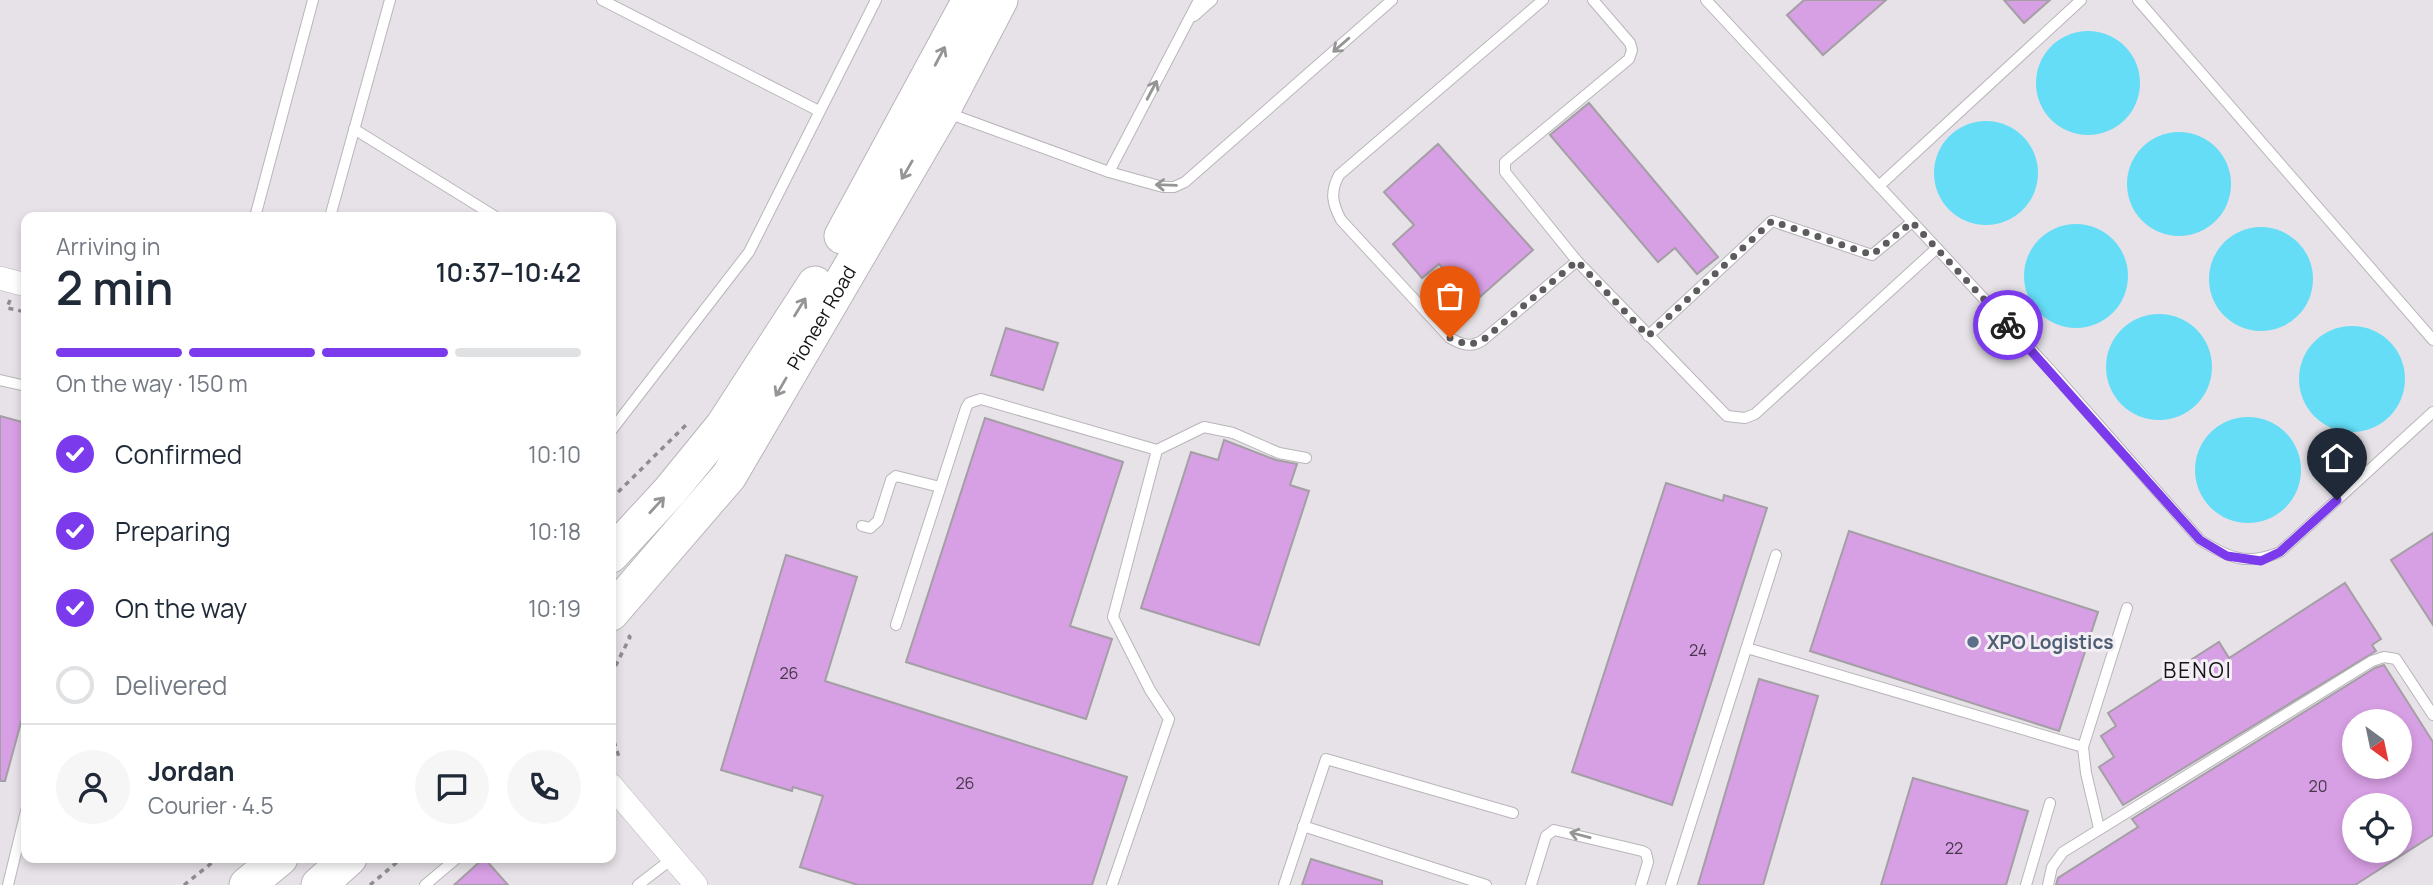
<!DOCTYPE html>
<html lang="en">
<head>
<meta charset="utf-8">
<style>
  body { margin:0; font-family:Manrope,sans-serif; background:#f6f6f7; color:#1f2937; height:100vh; display:flex; flex-direction:column; font-size:26px; white-space:nowrap }
  * { box-sizing:border-box; margin:0 }
  p { font-size:23px; color:#747a83 }
  .icon { flex:none; width:38px; height:38px; fill:none; stroke:currentColor; stroke-width:2; stroke-linecap:round; stroke-linejoin:round }
  .map { position:relative; flex:1; overflow:hidden }
  .panel { position:absolute; left:21px; top:212px; width:595px; height:651px; display:flex; flex-direction:column; background:#fff; border-radius:14px; box-shadow:0 4px 10px #0003 }
  .panel>* { flex:none }
  .needle { width:46px; rotate:147deg }
  .controls { position:absolute; left:2342px; top:709px; display:grid; gap:14px }
  .controls a { display:grid; place-items:center; width:70px; height:70px; border-radius:50%; background:#fff; box-shadow:0 4px 10px #0003; font-size:35px }
  .pin { position:absolute; display:grid; place-items:center; width:60px; height:60px; color:#fff; margin:-72px -30px; border-radius:50% 50% 50% 0; rotate:-45deg; box-shadow:0 0 7px #0007 }
  .pin .icon { rotate:45deg }
  .courier { position:absolute; display:grid; place-items:center; width:70px; height:70px; margin:-35px; border:5px solid #7c3aed; border-radius:50%; background:#fff; color:#222; box-shadow:0 2px 9px #0007 }
  .head em { font-style:normal; font-weight:600 }
  .head div { display:flex; flex-direction:column-reverse }
  .head { display:flex; align-items:center; justify-content:space-between; height:119px; padding:0 35px }
  h1 { font-size:46px; font-weight:600; line-height:52px }
  .bar { display:grid; grid-template-columns:repeat(4,1fr); gap:10px 7px; align-content:center; height:84px; padding:0 35px }
  .bar i { height:9px; border-radius:5px; background:#e0e1e3 }
  .bar .current { background:#7c3aed }
  .bar p { grid-column:span 4 }
  .line { display:flex; align-items:center; gap:18px; padding:0 35px; border-top:2px solid #e0e1e3 }
  .line div { flex:1 }
  .round { display:grid; place-items:center; flex:none; width:74px; height:74px; border-radius:37px; background:#f6f6f7 }
  ol { padding:0 35px; list-style:none }
  li { display:flex; align-items:center; gap:21px; height:77px }
  li p { margin-inline-start:auto }
  li .icon { padding:7px; border-radius:50%; background:#7c3aed; color:#fff; stroke-width:4 }
  li:last-child { color:#747a83 }
  li i { width:38px; height:38px; border:4px solid #e0e1e3; border-radius:50% }
  .map>svg:first-child { display:block }
</style>
</head>
<body>
<div class="map">
<svg width="2433" height="885" viewBox="0 0 2433 885">
  <rect width="100%" height="100%" fill="#e6e2e7"/>
  <g fill="#65ddf7">
    <circle cx="2088" cy="83" r="52"/>
    <circle cx="1986" cy="173" r="52"/>
    <circle cx="2179" cy="184" r="52"/>
    <circle cx="2076" cy="276" r="52"/>
    <circle cx="2261" cy="279" r="52"/>
    <circle cx="2159" cy="367" r="53"/>
    <circle cx="2352" cy="379" r="53"/>
    <circle cx="2248" cy="470" r="53"/>
  </g>
  <g fill="#d79fe4" stroke="#a39fa4" stroke-width="2" fill-rule="evenodd">
    <path d="M1804 0H1886L1823 55 1787 15Z"/>
    <path d="M2004 0H2050L2024 23Z"/>
    <path d="M1589 103 1718 257 1697 274 1675 248 1658 262 1550 135Z"/>
    <path d="M1438 144 1533 250 1473 303 1439 264 1422 278 1393 244 1414 225 1384 192Z"/>
    <path d="M1006 328 1058 343 1043 390 991 375Z"/>
    <path d="M0 416 26 423V704L5 781H0Z"/>
    <path d="M985 418 1123 462 1070 626 1112 639 1086 719 906 662Z"/>
    <path d="M1224 440 1276 460 1297 464 1290 485 1309 491 1259 645 1141 608 1191 452 1218 460Z"/>
    <path d="M1666 483 1723 501 1724 495 1767 508 1672 805 1572 772Z"/>
    <path d="M1849 531 2098 612 2059 731 1810 651Z"/>
    <path d="M2433 533V625L2391 560Z"/>
    <path d="M786 555 857 577 825 681 1127 777 1092 885H858L800 867 823 796 793 787 792 791 721 770Z"/>
    <path d="M2345 583 2381 639 2372 645 2376 651 2123 805 2099 767 2114 757 2101 736 2116 726 2108 713 2219 642 2229 658Z"/>
    <path d="M2384 665 2433 742V835L2355 885H2056L2058 878 2138 827 2132 819 2375 668ZM2354 721H2399V766H2354ZM2354 805H2399V850H2354Z"/>
    <path d="M1759 679 1818 696 1763 885H1698Z"/>
    <path d="M1913 778 2028 811 2006 885H1881Z"/>
    <path d="M484 858 508 885H454Z"/>
    <path d="M1311 859 1382 881V885H1302Z"/>
  </g>
  <g fill="none" stroke-linecap="round" stroke-linejoin="round">
    <defs>
      <g id="service">
        <path d="M602 0 819 111"/>
        <path d="M1543 0 1339 175C1330 192 1332 203 1341 220L1450 338C1462 345 1471 348 1483 340L1577 261"/>
        <path d="M1593 0 1630 43 1632 50 1629 59 1505 162V172L1577 261 1727 416 1745 418 1755 414 1937 248"/>
        <path d="M1706 0 2053 373 2200 540C2229 558 2247 566 2280 552L2433 412"/>
        <path d="M2138 0 2433 340"/>
        <path d="M1194 16 1212 0"/>
        <path d="M945 112 1109 172 1163 187H1174L1185 182 1392 0"/>
        <path d="M354 129 496 217"/>
        <path d="M1109 172 1199 0"/>
        <path d="M1879 186 2081 0"/>
        <path d="M255 217 313 0"/>
        <path d="M330 217 390 0"/>
        <path d="M1648 336 1772 221 1872 255 1912 222"/>
        <path d="M0 380 26 386"/>
        <path d="M611 431 749 252 876 0"/>
        <path d="M862 526 870 528 878 521 891 480 896 476 940 487"/>
        <path d="M896 625 966 408 969 403 981 399 1157 450 1204 427 1233 433 1279 453 1306 458"/>
        <path d="M1747 648 2083 747"/>
        <path d="M1303 826 1486 885"/>
        <path d="M2099 828 2086 773 2083 747 2127 608"/>
        <path d="M8 885 26 811"/>
        <path d="M425 885 457 858"/>
        <path d="M638 885 673 858"/>
        <path d="M1112 885 1169 719 1150 690 1113 617 1157 450"/>
        <path d="M1284 885 1326 759 1513 813"/>
        <path d="M1531 885 1546 836 1554 830 1642 851 1646 853 1648 862 1641 885"/>
        <path d="M1671 885 1776 555"/>
        <path d="M2026 885 2050 803"/>
        <path d="M2048 885 2052 867 2063 852 2372 661 2384 657 2396 659 2433 715"/>
      </g>
      <g id="minor">
        <path d="M0 278 26 285"/>
        <path d="M611 785 696 885"/>
      </g>
      <g id="primary">
        <path d="M842 236 970 0"/>
        <path d="M611 555 670 491 723 426 815 284"/>
        <path id="s1" d="M611 613 729 476 942 111 1000 0"/>
        <path d="M247 885 280 858"/>
        <path d="M319 885 349 858"/>
      </g>
    </defs>
    <use href="#service" stroke="#b9b5ba" stroke-width="12"/>
    <use href="#minor" stroke="#b9b5ba" stroke-width="24"/>
    <use href="#primary" stroke="#b9b5ba" stroke-width="37"/>
    <g stroke="#8f8c90" stroke-width="3.5" stroke-dasharray="5 5" stroke-linecap="butt">
      <path d="M10 300 7 308 26 312"/>
      <path d="M611 499 689 422"/>
      <path d="M611 675 630 637 627 634"/>
      <path d="M611 732 619 757 611 761"/>
      <path d="M184 885 218 858"/>
      <path d="M370 885 402 858"/>
    </g>
    <use href="#service" stroke="#fff" stroke-width="10"/>
    <use href="#minor" stroke="#fff" stroke-width="23"/>
    <use href="#primary" stroke="#fff" stroke-width="35"/>
  </g>
  <defs><path id="oneway-shaft" d="M-6 0H5M1.5-3L5.5 0L1.5 3" fill="none" stroke-width="1.6" stroke-linecap="round" stroke-linejoin="round" transform="scale(1.75)"/></defs>
  <g stroke="#969596">
    <use href="#oneway-shaft" transform="translate(1341 45) rotate(139)"/>
    <use href="#oneway-shaft" transform="translate(940 56) rotate(-62)"/>
    <use href="#oneway-shaft" transform="translate(1152 90) rotate(-62)"/>
    <use href="#oneway-shaft" transform="translate(907 170) rotate(120)"/>
    <use href="#oneway-shaft" transform="translate(1166 185) rotate(-178)"/>
    <use href="#oneway-shaft" transform="translate(800 307) rotate(-58)"/>
    <use href="#oneway-shaft" transform="translate(781 387) rotate(120)"/>
    <use href="#oneway-shaft" transform="translate(657 505) rotate(-47)"/>
    <use href="#oneway-shaft" transform="translate(1580 835) rotate(-165)"/>
  </g>
  <g fill="none" stroke-linecap="round" stroke-linejoin="round">
    <path stroke="#5e5b5e" stroke-width="7" stroke-dasharray="0 12.6" d="M1450 338 1468 345 1483 340 1577 261 1648 336 1772 221 1872 255 1912 222 2008 325"/>
    <path stroke="#7c3aed" stroke-width="9" d="M2008 325 2200 540 2227 556 2261 561 2280 552 2337 500"/>
  </g>
  <circle fill="#5c6f8a" stroke="#f3eff4" stroke-width="2.5" cx="1973" cy="642" r="7"/>
  <g text-anchor="middle" dominant-baseline="central" stroke-width="6" stroke-linejoin="round" paint-order="stroke">
    <g font-size="16" fill="#463649">
      <text x="1698" y="650">24</text>
      <text x="789" y="673">26</text>
      <text x="965" y="783">26</text>
      <text x="2318" y="786">20</text>
      <text x="1954" y="848">22</text>
    </g>
    <g font-size="19" fill="#151315" stroke="#f3eff4">
      <text stroke="none"><textPath href="#s1" startOffset="364">Pioneer Road</textPath></text>
    </g>
    <g font-size="19" font-weight="bold" fill="#4e5e75" stroke="#f3eff4" text-anchor="start">
      <text x="1987" y="642">XPO Logistics</text>
    </g>
    <g font-size="21" letter-spacing="2" fill="#151315" stroke="#f3eff4">
      <text x="2198" y="670">BENOI</text>
    </g>
  </g>
</svg>
<div class="controls">
<a><svg class="needle" viewBox="-14 -14 28 28"><path d="M0-13l5 13h-10z" fill="#e53935"/><path d="M0 13l5-13h-10z" fill="#747a83"/></svg></a>
<a><svg class="icon" aria-label="locate" viewBox="0 0 24 24"><circle cx="12" cy="12" r="6"/><path d="M12 2v4M12 18v4M2 12h4M18 12h4"/></svg></a>
</div>
<div class="pin" style="left:1450px;top:338px;background:#ea580c"><svg class="icon" aria-label="bag" viewBox="0 0 24 24"><path d="M5 8h14l-1 12H6zM9 8a3 3 0 0 1 6 0"/></svg></div>
<div class="pin" style="left:2337px;top:500px;background:#1f2937"><svg class="icon" aria-label="home" viewBox="0 0 24 24"><path d="M3 11l9-7 9 7M6 9v11h12V9"/></svg></div>
<div class="courier" style="left:2008px;top:325px"><svg class="icon" aria-label="bike" viewBox="0 0 24 24"><circle cx="6" cy="16" r="4"/><circle cx="18" cy="16" r="4"/><path d="M6 16l4-8h5l3 8M10 8l3 8H6M13 5h3"/></svg></div>
<section class="panel">
<div class="head"><div><h1>2 min</h1><p>Arriving in</p></div><em>10:37–10:42</em></div>
<div class="bar"><i class="current"></i><i class="current"></i><i class="current"></i><i></i><p>On the way · 150 m</p></div>
<ol>
<li><svg class="icon" aria-label="check" viewBox="0 0 24 24"><path d="M5 12l5 5 9-10"/></svg>Confirmed<p>10:10</p></li>
<li><svg class="icon" aria-label="check" viewBox="0 0 24 24"><path d="M5 12l5 5 9-10"/></svg>Preparing<p>10:18</p></li>
<li><svg class="icon" aria-label="check" viewBox="0 0 24 24"><path d="M5 12l5 5 9-10"/></svg>On the way<p>10:19</p></li>
<li><i></i>Delivered</li>
</ol>
<div class="line" style="height:126px"><a class="round"><svg class="icon" aria-label="person" viewBox="0 0 24 24"><circle cx="12" cy="8" r="4"/><path d="M4 21q1-7 8-7t8 7"/></svg></a><div><b>Jordan</b><p>Courier · 4.5</p></div><a class="round"><svg class="icon" aria-label="chat" viewBox="0 0 24 24"><path d="M4 5h16v11H9l-5 4z"/></svg></a><a class="round"><svg class="icon" aria-label="phone" viewBox="0 0 24 24"><path d="M5 4h4l2 5-3 2q2 4 5 5l2-3 5 2v4C11 20 4 13 5 4z"/></svg></a></div>
</section>
</div>
</body>
</html>
